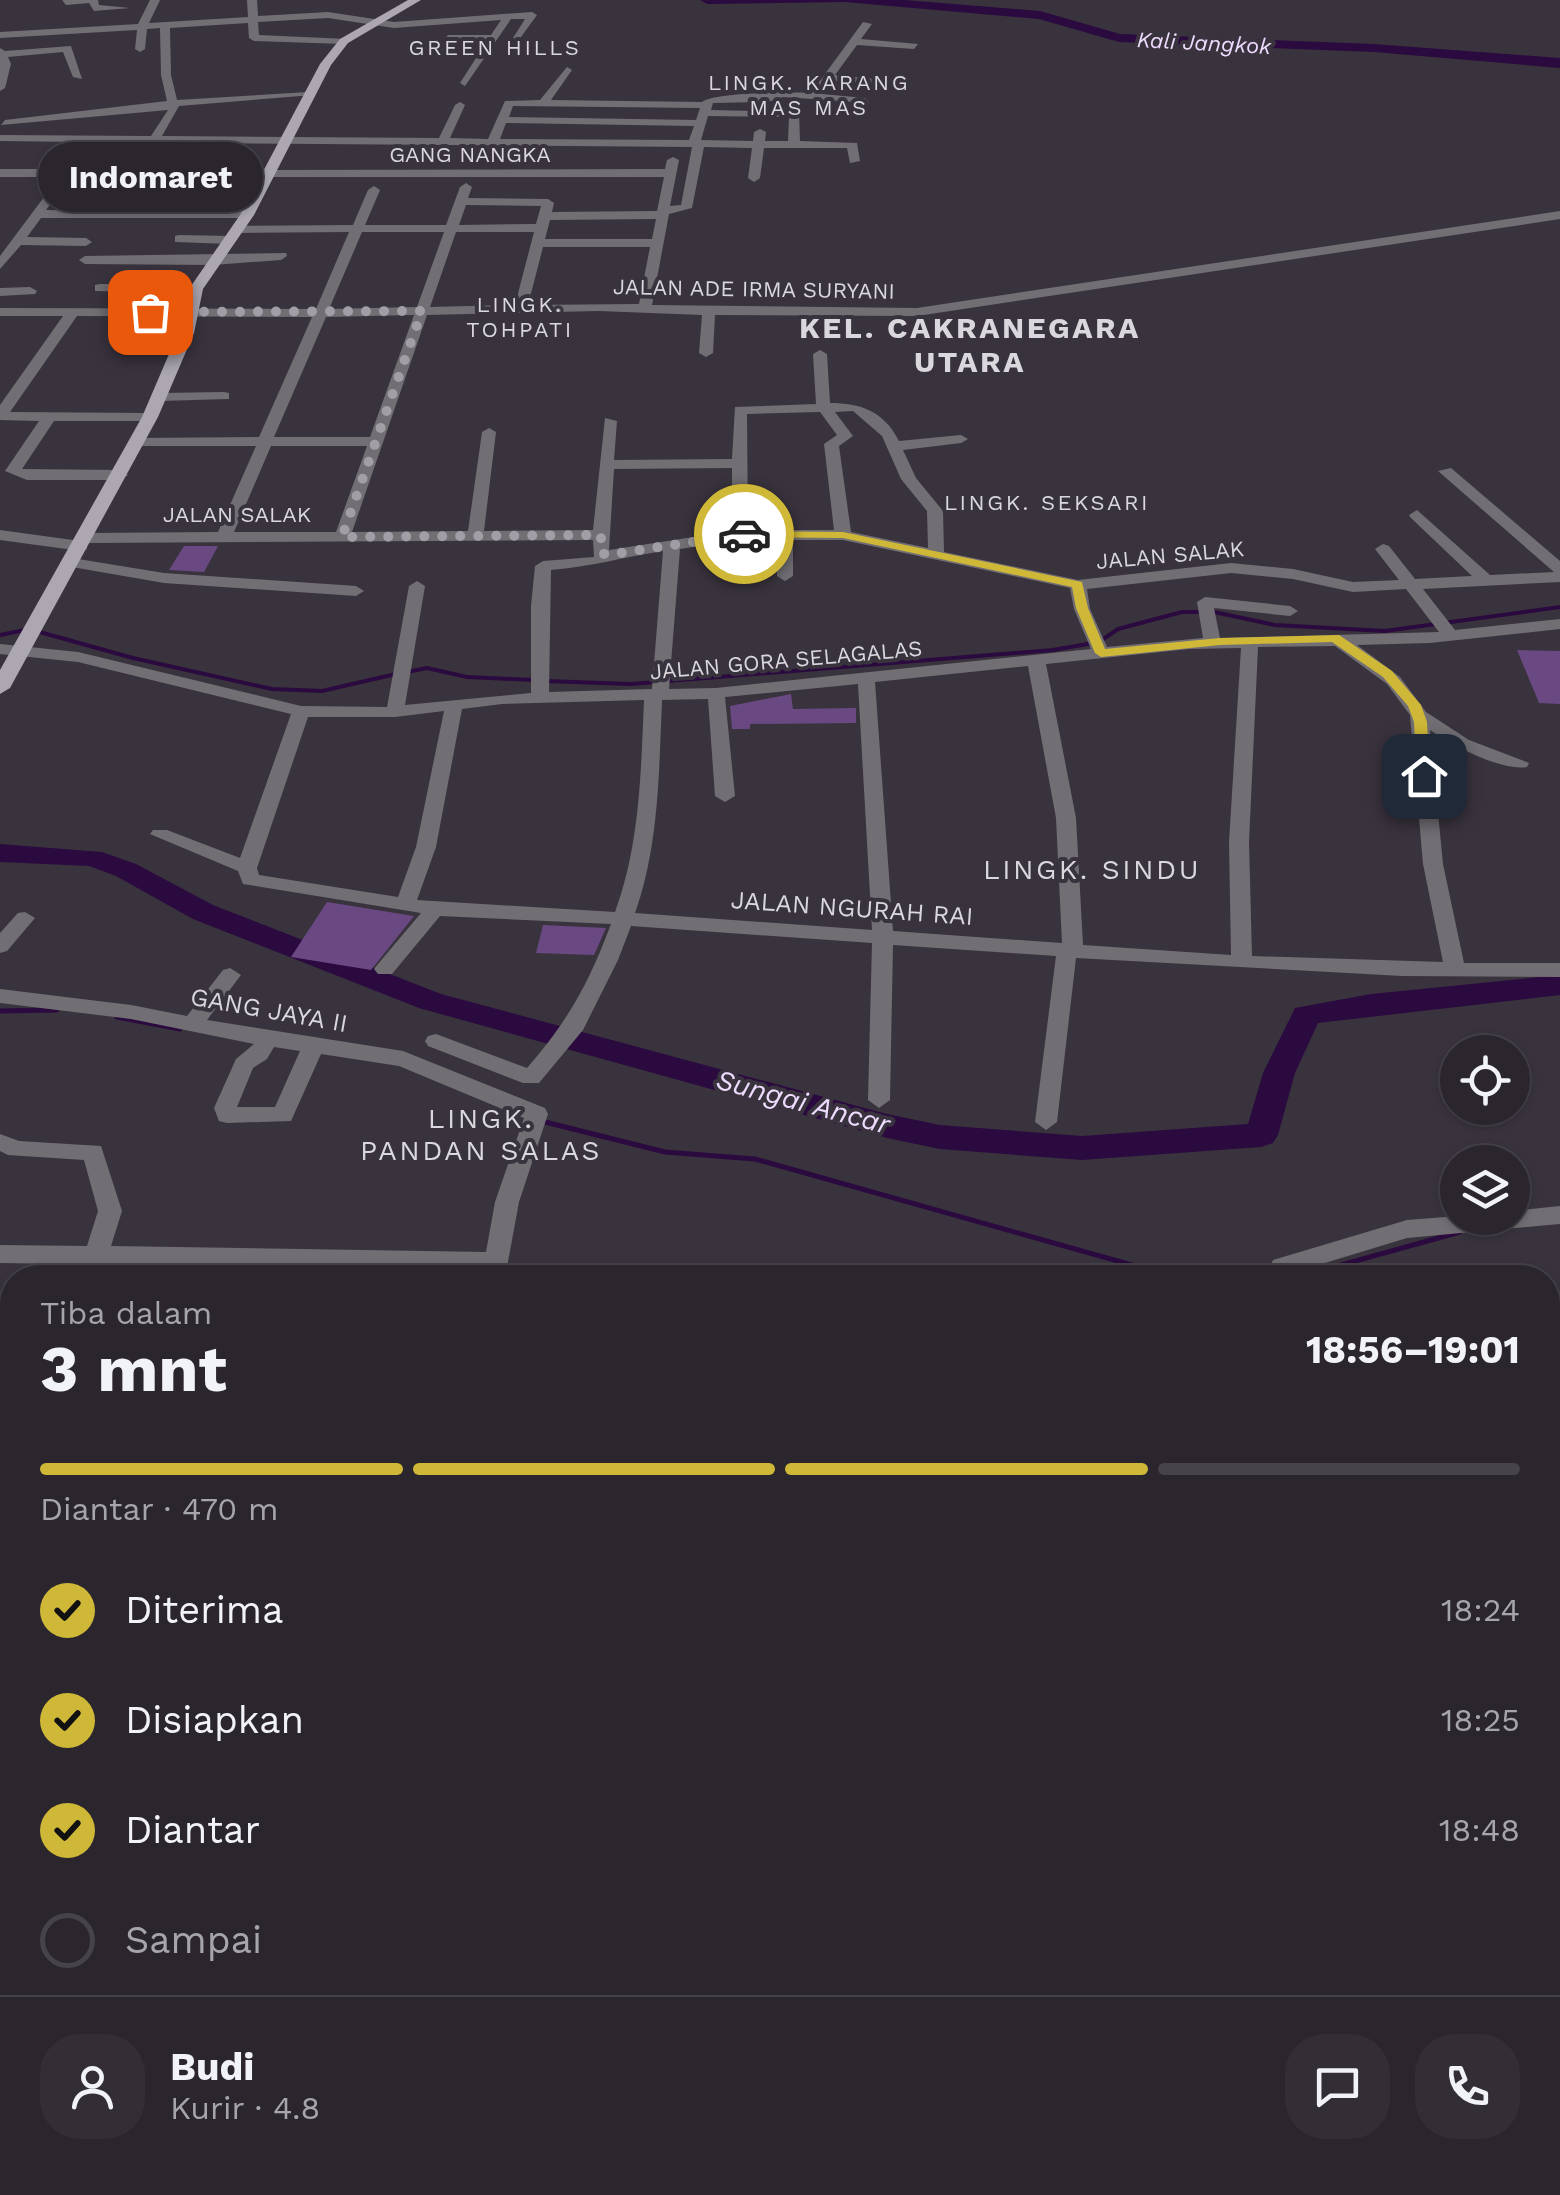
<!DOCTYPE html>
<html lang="id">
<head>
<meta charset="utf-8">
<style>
  body { margin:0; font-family:"Work Sans",sans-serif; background:#332e36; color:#f1f3f6; height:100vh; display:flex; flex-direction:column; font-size:38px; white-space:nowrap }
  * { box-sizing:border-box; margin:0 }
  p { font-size:32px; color:#a6a5aa }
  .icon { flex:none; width:55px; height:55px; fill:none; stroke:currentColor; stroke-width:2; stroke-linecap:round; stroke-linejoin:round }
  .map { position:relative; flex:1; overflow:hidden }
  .side { position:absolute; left:0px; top:1265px; width:1560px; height:930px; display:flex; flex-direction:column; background:#2b262e; border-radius:40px 40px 0 0; box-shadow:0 2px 8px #0004,0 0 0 2px #47434a }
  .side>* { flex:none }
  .buttons { position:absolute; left:1440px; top:1035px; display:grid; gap:20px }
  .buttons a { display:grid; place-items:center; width:90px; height:90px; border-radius:50%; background:#2b262e; box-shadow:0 2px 8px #0004,0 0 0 2px #47434a; font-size:50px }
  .pin { position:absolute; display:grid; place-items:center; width:85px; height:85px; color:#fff; margin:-42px; border-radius:20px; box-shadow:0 5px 15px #0006 }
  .courier { position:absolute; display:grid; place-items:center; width:100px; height:100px; margin:-50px; border:8px solid #cfb837; border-radius:50%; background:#fff; color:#222; box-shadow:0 2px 12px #0007 }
  .bubble { position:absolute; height:70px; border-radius:35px; background:#2b262e; box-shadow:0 2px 8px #0004,0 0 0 2px #47434a; font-size:32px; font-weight:700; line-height:70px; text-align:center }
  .head em { font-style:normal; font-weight:700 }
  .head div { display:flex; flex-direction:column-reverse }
  .head { display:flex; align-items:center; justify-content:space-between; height:170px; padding:0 40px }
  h1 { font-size:65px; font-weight:700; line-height:75px }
  .bar { display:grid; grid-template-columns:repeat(4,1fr); gap:15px 10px; align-content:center; height:120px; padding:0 40px }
  .bar i { height:12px; border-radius:8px; background:#47434a }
  .bar .on { background:#cfb837 }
  .bar p { grid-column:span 4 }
  .line { display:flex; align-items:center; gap:25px; padding:0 40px; border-top:2px solid #47434a }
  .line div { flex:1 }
  .round { display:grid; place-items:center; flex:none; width:105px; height:105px; border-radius:40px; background:#332e36 }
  ol { padding:0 40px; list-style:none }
  li { display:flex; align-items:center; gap:30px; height:110px }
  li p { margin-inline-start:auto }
  li .icon { padding:10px; border-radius:50%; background:#cfb837; color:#111; stroke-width:4 }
  li:last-child { color:#a6a5aa }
  li i { width:55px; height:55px; border:5px solid #47434a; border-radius:50% }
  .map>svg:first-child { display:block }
</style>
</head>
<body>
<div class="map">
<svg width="1560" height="2195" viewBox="0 0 1560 2195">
  <rect width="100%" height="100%" fill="#39333e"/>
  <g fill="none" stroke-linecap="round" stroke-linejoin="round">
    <g stroke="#2b0a3f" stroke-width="4">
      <path d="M36 631 133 658 272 689 322 691 396 674"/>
      <path d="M0 635 25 630"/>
      <path d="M407 672 427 668 467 677 534 680"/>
      <path d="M545 681 631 684 1053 650 1099 642 1118 629 1182 612H1214L1275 625 1385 631 1560 607"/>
    </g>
    <g stroke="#2b0a3f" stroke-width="5">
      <path d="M0 1011 57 1010"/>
      <path d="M117 1017 180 1029"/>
      <path d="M541 1121 665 1152 755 1159 1178 1278"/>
      <path d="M1294 1278 1460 1232"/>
    </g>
    <g fill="#2b0a3f" fill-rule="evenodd">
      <path d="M700 0H905L1040 11 1120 34 1374 44 1560 58V68L1374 52 1119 42 1039 19 845 2 707 4Z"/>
      <path d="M0 844 102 852 136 864 213 905 441 994 887 1114 940 1125 1082 1136 1248 1124 1263 1073 1295 1008 1371 994 1560 975V995L1318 1023 1295 1073 1278 1135 1273 1143 1261 1147 1082 1160 940 1149 887 1138 419 1008 193 919 116 876 89 866 0 862Z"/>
    </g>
  </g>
  <g fill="#6a4983">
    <path d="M184 546H218L204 572 169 570Z"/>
    <path d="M1517 650 1560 651V704L1539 703Z"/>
    <path d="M791 694 793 709 856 708V723L750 724V729H732L730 706Z"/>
    <path d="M327 902 414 916 371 970 291 957Z"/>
    <path d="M543 925 606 928 594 955 536 953Z"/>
  </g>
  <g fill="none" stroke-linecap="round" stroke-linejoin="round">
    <g fill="#726f74" fill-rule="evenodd">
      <path d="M62 0H98L99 5 130 8 94 11 89 3 66 5Z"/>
      <path d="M150 0H160L149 23 248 17 247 0H257L258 16 328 12 394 22 532 12 537 15 518 41 513 38 525 19H511L465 86 460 83 487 41 455 40 443 53 434 51 448 35H491L501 20 394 28 328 18 258 22 259 35 348 39 344 44 254 41 249 38 248 23 170 28 171 75 177 100 308 92 313 95 179 106 162 136 439 138 455 105 460 102 465 105 450 138 488 139 505 101 540 100 567 67 572 70 551 100 702 102C715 92 792 92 811 93L863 22 872 24 861 39 918 44 914 49 857 45 835 75 887 80 891 85 831 81 822 94 865 98 869 103 783 97 768 102 713 103 711 110 799 112 800 141 857 143 860 161 850 163 847 148H764L760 178 754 182 748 178 752 148 704 147 692 208 669 214 652 305 917 308 1560 211V219L917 316 715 315 713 353 706 357 699 353 702 315 599 311 427 315 352 532 468 531 482 432 489 428 496 432 484 531 593 530 605 418 617 421 614 460 732 459 735 407 816 404 813 354 820 350 827 354 830 403C860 403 884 411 899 441L961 435 968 439 961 443 903 450 916 478 943 511 944 552 1078 580 1231 563 1293 569 1353 582 1399 580 1375 549 1383 544 1389 546 1415 579 1472 576 1411 518 1409 515 1417 510 1490 575 1554 572 1438 471 1451 468 1560 561V582L1423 589 1455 630 1560 619V629L1430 643 1357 645 1400 677 1426 712 1469 740 1529 763 1527 767C1500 771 1452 745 1430 730L1443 864 1464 963H1560V977L1402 976 1076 958 1057 1122 1046 1130 1035 1122 1056 956 893 945 890 1100 879 1108 868 1100 872 943 631 926 618 960 583 1030 539 1083H523L428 1046 425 1041 428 1036 436 1034 527 1068C568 1021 589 983 611 924L440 916 392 974H378L374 969 378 964 421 913 243 884 238 871 150 834 153 830H167L240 858 291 714 78 662 0 654V644L78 652 301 706 387 707 409 586 417 581 425 586 405 705 531 693V606L535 566 543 561 594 557 593 540 87 543V549L81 551 0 540V530L80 541V535L86 533 218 532 256 446H137L130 442 137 438 259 437 312 317 77 316 10 412 150 413 157 417 150 421H54L22 469 120 470 128 475 120 480H27L5 471 39 421 0 420V405L63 316H0V308L316 309 349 232 239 233 233 229 235 226 353 225 368 190 374 186 380 190 365 225H446L460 187 466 183 472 187 468 198 548 199 554 203 552 212 657 211 664 177H266V171L270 170 665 169 667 160 673 157 679 160 670 206 681 205 692 147 189 143 139 211H247L253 215 251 218H41L27 237 86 238 92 242 86 246 21 245 0 269V256L59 177H0V169H64L84 142 0 141V135L151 136 168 110 1 125 5 120 167 101 161 75 160 28 147 29 145 49 140 52 135 49 137 30 0 38V32L138 24ZM513 106 700 108 696 120 509 117ZM708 116 789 117 788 141H765L766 132 760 129 754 132 753 141 701 140ZM506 123 694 126 689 140 500 139ZM96 142 177 143 159 167 79 166ZM74 173 154 174 127 211 46 210ZM466 205 541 206 536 224 459 225ZM656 219 652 239H545L550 220ZM362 232H444L417 307 329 309ZM456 232H534L515 305 430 307ZM543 247H650L639 304 528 305ZM414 315 370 437H274L326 317ZM853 411 882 436 901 479 927 511 928 548 851 532 839 446 853 436 835 412ZM820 412 837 435 824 444 834 530H748L747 414ZM271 446H367L336 532H234ZM732 468V531L609 550 614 469ZM740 540H777V576L785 581 793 576V540H843L1070 588 1074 609 1091 649 716 688 669 689 680 549ZM663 551 652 689 549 692 551 570C590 567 624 557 663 551ZM1231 573 1293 579 1353 592 1406 589 1439 632 1220 638 1214 608 1290 616 1298 611 1290 606 1205 597 1197 602 1203 638 1107 647 1090 609 1087 589ZM1335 646 1387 684 1410 715 1423 864 1443 962 1252 956 1249 842 1258 647ZM1241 648 1229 842 1231 955 1083 945 1076 818 1046 664 1189 649ZM1028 666 1056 818 1062 943 893 931 875 682ZM858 684 872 930 635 913C659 846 659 771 662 700L708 699 715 796 725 802 735 796 725 697ZM644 700C641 770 640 845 615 912L417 900 436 847 462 709 502 704ZM444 711 416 847 398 897 259 875 257 868 308 717H395Z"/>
      <path d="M71 46 82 79 73 77 63 52 8 57 11 64 5 88 0 91V48L5 51Z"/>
      <path d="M179 235 229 236 235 240 229 244 175 242V236Z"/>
      <path d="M286 253 287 256 281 260 213 265 85 264 79 260 85 256Z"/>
      <path d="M100 284 196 285 203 289 196 293 95 291V285Z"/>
      <path d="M30 287 37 291 35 294 0 296V288Z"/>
      <path d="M224 392 229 393V399L160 401 153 397 160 393Z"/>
      <path d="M72 558 164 573 356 586 364 591 356 596 164 583 66 566 64 563Z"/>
      <path d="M25 912 35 918 7 951 0 953V933L18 913Z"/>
      <path d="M230 968 241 975 207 1020 403 1051 545 1108 548 1114 519 1202 505 1278H481L482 1270 0 1263V1245L87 1246 98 1211 84 1160 8 1155 0 1151V1134L19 1141 101 1146 122 1211 111 1246 486 1252 495 1202 524 1118 399 1066 321 1054 291 1121 227 1123 219 1121 214 1108 236 1059 254 1044 131 1019 0 1003V989L131 1005 187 1016 223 970ZM274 1047 300 1051 275 1107H237L253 1068 267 1059Z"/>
      <path d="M1560 1206V1224L1407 1238 1282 1276 1273 1274 1270 1267 1273 1260 1407 1220 1458 1216 1512 1218V1211Z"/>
      <rect x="0" y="1423" width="12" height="22"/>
      <path d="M1548 1612 1560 1617V1644L1548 1639Z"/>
      <rect x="619" y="2182" width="36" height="13"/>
      <path d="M892 2182H928L929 2195H893Z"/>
      <path d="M1166 2182H1201L1203 2195H1167Z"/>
      <path d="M1445 2182H1480L1483 2195H1447Z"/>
    </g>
    <g fill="#aca7b1" fill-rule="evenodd">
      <path d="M408 0H421L348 43 331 65 254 215 203 289 194 333 158 417 10 688 0 694V670L142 417 178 333 189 289 240 215 320 64 340 39Z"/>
      <rect x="0" y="2116" width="12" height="38"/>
      <rect x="1548" y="2120" width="12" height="38"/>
    </g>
  </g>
  <path fill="#cfb837" d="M744 531 843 532 1082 582 1088 608 1105 649 1220 638 1339 635 1392 671 1421 705 1427 722 1430 776 1424 781 1417 776 1414 722 1408 706 1383 677 1332 642 1220 645 1101 657 1095 653 1076 608 1072 587 843 538 740 537Z"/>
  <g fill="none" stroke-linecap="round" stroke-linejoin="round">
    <path stroke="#a29ea5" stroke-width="10" stroke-dasharray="0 18" d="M150 312 422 311 342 537 601 535V553L608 555 744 534"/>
  </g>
  <g text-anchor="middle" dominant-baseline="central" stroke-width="8" stroke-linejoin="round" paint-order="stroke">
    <g font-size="22" font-style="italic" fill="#eedcff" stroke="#39333e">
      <text transform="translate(1204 43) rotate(3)">Kali Jangkok</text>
    </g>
    <g font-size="22" letter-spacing="2.5" fill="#dad7dd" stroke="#39333e">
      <text x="495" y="47">GREEN HILLS</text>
      <text x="809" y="82">LINGK. KARANG<tspan x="809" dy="25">MAS MAS</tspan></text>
      <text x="520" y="304">LINGK.<tspan x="520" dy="25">TOHPATI</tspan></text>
      <text x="1047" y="502">LINGK. SEKSARI</text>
    </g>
    <g font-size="22" fill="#dad7dd" stroke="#39333e">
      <text x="470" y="154">GANG NANGKA</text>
      <text transform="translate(754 289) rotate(1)">JALAN ADE IRMA SURYANI</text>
      <text x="237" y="514">JALAN SALAK</text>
      <text transform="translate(1170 555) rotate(-5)">JALAN SALAK</text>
      <text transform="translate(786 660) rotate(-5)">JALAN GORA SELAGALAS</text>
    </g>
    <g font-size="25" fill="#dad7dd" stroke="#39333e">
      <text transform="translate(852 908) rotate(4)">JALAN NGURAH RAI</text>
      <text transform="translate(269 1010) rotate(10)">GANG JAYA II</text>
    </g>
    <g font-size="28" letter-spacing="2.5" fill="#dad7dd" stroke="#39333e">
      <text x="1092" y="869">LINGK. SINDU</text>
      <text x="481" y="1118">LINGK.<tspan x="481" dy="32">PANDAN SALAS</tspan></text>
    </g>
    <g font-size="28" font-style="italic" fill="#eedcff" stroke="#39333e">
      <text transform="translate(803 1102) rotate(15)">Sungai Ancar</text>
    </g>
    <g font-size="30" font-weight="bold" letter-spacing="2.5" fill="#dad7dd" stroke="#39333e">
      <text x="970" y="327">KEL. CAKRANEGARA<tspan x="970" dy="34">UTARA</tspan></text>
    </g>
  </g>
</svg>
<div class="buttons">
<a><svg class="icon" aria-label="locate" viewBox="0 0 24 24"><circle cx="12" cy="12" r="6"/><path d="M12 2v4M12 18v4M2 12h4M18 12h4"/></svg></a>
<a><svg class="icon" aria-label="layers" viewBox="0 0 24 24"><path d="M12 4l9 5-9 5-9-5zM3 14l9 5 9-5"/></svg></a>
</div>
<div class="pin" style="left:150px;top:312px;background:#ea580c"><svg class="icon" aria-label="bag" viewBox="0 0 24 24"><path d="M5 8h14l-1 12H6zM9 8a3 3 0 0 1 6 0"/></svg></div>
<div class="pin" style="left:1424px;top:776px;background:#1f2937"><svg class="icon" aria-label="home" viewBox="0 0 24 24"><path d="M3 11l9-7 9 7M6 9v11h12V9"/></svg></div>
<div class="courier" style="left:744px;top:534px"><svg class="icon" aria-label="car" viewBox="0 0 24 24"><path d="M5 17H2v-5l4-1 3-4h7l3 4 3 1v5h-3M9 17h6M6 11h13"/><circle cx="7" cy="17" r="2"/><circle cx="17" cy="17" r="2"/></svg></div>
<div class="bubble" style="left:38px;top:142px;width:225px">Indomaret</div>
<section class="side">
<div class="head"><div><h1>3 mnt</h1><p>Tiba dalam</p></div><em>18:56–19:01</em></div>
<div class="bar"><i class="on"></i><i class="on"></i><i class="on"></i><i></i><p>Diantar · 470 m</p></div>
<ol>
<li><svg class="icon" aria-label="check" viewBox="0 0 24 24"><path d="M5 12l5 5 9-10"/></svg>Diterima<p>18:24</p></li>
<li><svg class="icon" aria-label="check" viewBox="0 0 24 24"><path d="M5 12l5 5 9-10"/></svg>Disiapkan<p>18:25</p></li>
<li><svg class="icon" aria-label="check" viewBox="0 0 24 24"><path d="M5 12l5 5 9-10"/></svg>Diantar<p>18:48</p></li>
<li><i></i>Sampai</li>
</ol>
<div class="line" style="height:180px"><a class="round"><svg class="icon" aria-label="person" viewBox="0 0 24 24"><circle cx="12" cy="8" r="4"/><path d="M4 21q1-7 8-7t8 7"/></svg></a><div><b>Budi</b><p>Kurir · 4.8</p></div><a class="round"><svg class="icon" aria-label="chat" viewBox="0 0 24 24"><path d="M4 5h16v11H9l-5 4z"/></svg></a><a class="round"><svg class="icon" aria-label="phone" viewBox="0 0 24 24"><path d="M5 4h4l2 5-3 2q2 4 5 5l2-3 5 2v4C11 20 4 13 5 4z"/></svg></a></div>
</section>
</div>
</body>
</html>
